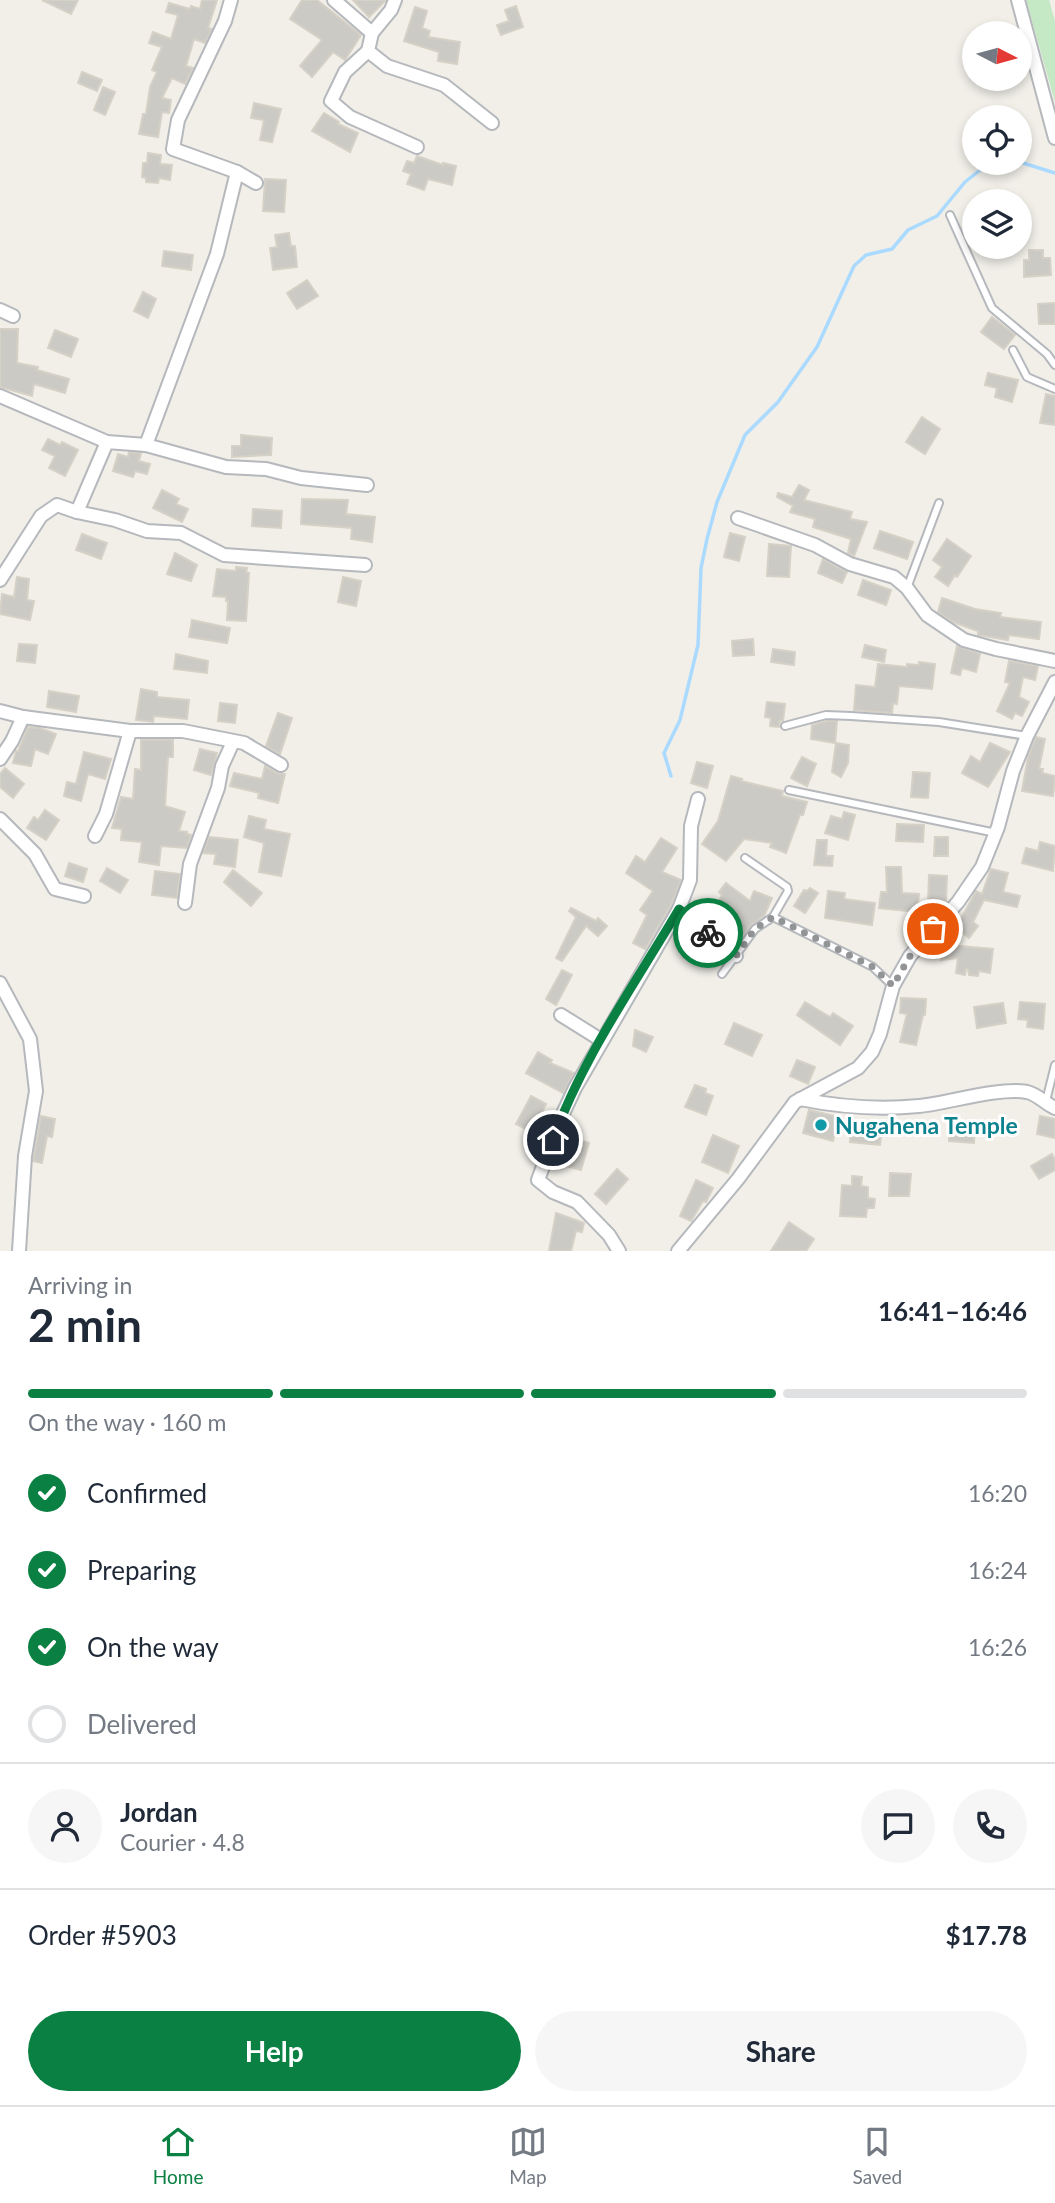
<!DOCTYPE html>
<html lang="en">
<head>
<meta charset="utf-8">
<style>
  body { margin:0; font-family:Lato,sans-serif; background:#f6f6f7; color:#1f2937; height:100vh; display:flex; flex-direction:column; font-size:26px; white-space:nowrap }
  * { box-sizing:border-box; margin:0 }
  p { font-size:23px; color:#747a83 }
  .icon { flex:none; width:38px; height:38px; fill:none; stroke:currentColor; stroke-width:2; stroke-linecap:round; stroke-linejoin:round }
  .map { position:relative; height:1251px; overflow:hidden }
  .sheet { display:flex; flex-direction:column; background:#fff; flex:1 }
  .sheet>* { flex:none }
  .needle { width:46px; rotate:96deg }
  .tools { position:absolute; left:962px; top:21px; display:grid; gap:14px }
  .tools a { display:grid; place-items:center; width:70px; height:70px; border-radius:50%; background:#fff; box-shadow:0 4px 10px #0003; font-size:35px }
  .pin { position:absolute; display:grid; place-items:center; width:60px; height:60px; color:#fff; margin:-30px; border:4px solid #fff; border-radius:50%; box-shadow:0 2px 7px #0007 }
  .courier { position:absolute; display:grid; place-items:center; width:70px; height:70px; margin:-35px; border:5px solid #0b8043; border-radius:50%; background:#fff; color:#222; box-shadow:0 2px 9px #0007 }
  .head em { font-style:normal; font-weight:700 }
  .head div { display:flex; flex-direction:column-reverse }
  .head { display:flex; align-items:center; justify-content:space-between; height:119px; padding:0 28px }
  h1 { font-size:46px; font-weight:700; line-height:52px }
  .bar { display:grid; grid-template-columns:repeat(4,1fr); gap:10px 7px; align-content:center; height:84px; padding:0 28px }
  .bar i { height:9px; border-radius:5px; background:#e0e1e3 }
  .bar .active { background:#0b8043 }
  .bar p { grid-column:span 4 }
  .line { display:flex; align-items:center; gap:18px; padding:0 28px; border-top:2px solid #e0e1e3 }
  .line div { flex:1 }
  .round { display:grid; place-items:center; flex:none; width:74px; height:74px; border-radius:37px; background:#f6f6f7 }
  ol { padding:0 28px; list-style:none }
  li { display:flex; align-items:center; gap:21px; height:77px }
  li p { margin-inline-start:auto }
  li .icon { padding:7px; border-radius:50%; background:#0b8043; color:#fff; stroke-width:4 }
  li:last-child { color:#747a83 }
  li i { width:38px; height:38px; border:4px solid #e0e1e3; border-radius:50% }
  .cta { display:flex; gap:14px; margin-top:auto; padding:14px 28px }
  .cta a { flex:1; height:80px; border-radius:42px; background:#0b8043; color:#fff; font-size:28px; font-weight:700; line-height:80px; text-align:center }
  .cta a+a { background:#f6f6f7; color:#1f2937 }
  .dock { display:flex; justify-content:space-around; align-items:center; height:98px; border-top:2px solid #e0e1e3; background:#fff; font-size:19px; color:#747a83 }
  .dock a { display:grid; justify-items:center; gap:4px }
  .dock .active { color:#0b8043 }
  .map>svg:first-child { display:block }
</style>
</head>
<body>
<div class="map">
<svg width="1055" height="1251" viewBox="0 0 1055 1251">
  <rect width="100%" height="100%" fill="#f1efe8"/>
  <path fill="#c5e8c5" d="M1026 0H1049L1055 21V102Z"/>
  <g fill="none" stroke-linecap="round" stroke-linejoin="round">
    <g stroke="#aadaff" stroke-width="3.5">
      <path d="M1020 162 1055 173"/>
      <path d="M671 776 664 753 680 720 698 645 701 568 707 539 717 502 745 435 778 402 817 347 854 266 866 255 892 249 908 230 937 216 965 182 989 163"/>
    </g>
  </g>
  <g fill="#cccac5" stroke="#d6d1c6" stroke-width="2">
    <path d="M42 0H78L71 14Z"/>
    <path d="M202 0H217L208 28 212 29 205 43 194 39 186 66 193 68 185 84 172 78 162 98 171 100 169 113 162 112 158 137 139 134 143 114H146L150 87 157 72 152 70 162 47 149 43 153 32 171 39 178 15 166 12 169 3 190 9 191 6 200 9Z"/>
    <path d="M302 0H317L361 35 345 60 333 52 312 77 300 66 322 40 290 19Z"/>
    <path d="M353 0H386L369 17Z"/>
    <path d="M516 6 523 27 501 35 497 25 509 21 505 10Z"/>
    <path d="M415 7 427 11 422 28 430 31 428 37 460 42 457 64 438 61 439 52 404 41Z"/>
    <path d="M82 72 102 80 97 91 78 83Z"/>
    <path d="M103 87 115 92 105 115 94 110Z"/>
    <path d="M254 103 281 109 272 142 260 140 264 120 251 118Z"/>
    <path d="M324 113 339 122 338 124 358 133 350 152 312 131Z"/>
    <path d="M148 153 161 155 160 164 172 165 170 180 159 178 158 183 146 182V178L142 177 143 163H147Z"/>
    <path d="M417 156 443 165V163L456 166 452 185 428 179 424 190 407 184 411 174 403 171 407 161 414 163Z"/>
    <path d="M265 179 286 180 284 212 263 211Z"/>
    <path d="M289 233 291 246H295L297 267 273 270 270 248 277 247 275 235Z"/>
    <path d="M1029 250H1043V258H1050L1051 275 1024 277V260H1029Z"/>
    <path d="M164 251 193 255 191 270 162 266Z"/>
    <path d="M307 280 318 296 297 309 287 293Z"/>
    <path d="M143 292 156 299 148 318 134 311Z"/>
    <path d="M1055 303V324H1039L1038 304Z"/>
    <path d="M992 317 1015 335 1004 349 981 332Z"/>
    <path d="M0 329H18L17 363 38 367 37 370 69 379 65 393 34 384 32 396 0 387Z"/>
    <path d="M55 330 78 339 71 357 48 348Z"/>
    <path d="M988 373 1018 380 1012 402 995 397 997 388 985 385Z"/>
    <path d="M1046 394 1055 396V425L1040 423Z"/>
    <path d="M922 417 940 429 925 454 906 442Z"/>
    <path d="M241 435 272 438 271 455 232 457V446H241Z"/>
    <path d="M48 439 60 445 62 442 78 450 65 476 49 468 55 456 42 450Z"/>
    <path d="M129 452 141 453 139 461 150 464 147 474 135 471 133 477 113 471 118 454 128 457Z"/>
    <path d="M799 485 809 490 804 500 852 512 850 519 867 522 854 556 848 553 851 539 813 527 815 519 790 512 793 506 777 497 778 493 792 497Z"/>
    <path d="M162 490 179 499 176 504 188 509 182 522 153 508Z"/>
    <path d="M302 499 348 500 346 514 375 517 372 542 351 539 352 528 301 524Z"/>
    <path d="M253 509 282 511 281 528 252 526Z"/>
    <path d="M880 531 913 542 907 559 874 548Z"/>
    <path d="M730 533 745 537 739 561 724 557Z"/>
    <path d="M82 534 107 543 101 559 76 550Z"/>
    <path d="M947 539 971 556 957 577 955 575 948 586 935 577 942 567 933 560Z"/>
    <path d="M769 544 791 546 789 577 767 576Z"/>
    <path d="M175 553 197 565 191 581 167 574Z"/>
    <path d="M823 559 847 572 842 583 818 573Z"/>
    <path d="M236 567 247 568 246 572 249 573 246 621 227 620 228 601H226V597L213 596 217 569 236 571Z"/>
    <path d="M17 577 29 579 27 600 34 601 30 620 0 614 2 594 14 597Z"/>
    <path d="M343 577 361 581 356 606 338 602Z"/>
    <path d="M863 580 891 590 886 605 858 595Z"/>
    <path d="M942 598 975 609 1001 613 1000 617 1041 622 1039 639 1009 635 1008 640 978 635V631L953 622 938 612Z"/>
    <path d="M192 620 230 628 227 643 189 637Z"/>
    <path d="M753 639 754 655 733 656 732 641Z"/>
    <path d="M19 644 37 645 35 663 17 661Z"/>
    <path d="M865 645 886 650 884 662 862 657Z"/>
    <path d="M957 646 980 654 976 672 962 668 960 675 951 673Z"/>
    <path d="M773 649 795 652 794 665 771 662Z"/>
    <path d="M176 654 208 661 207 673 174 669Z"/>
    <path d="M1009 661 1038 666 1035 680 1023 677 1019 697 1029 702 1022 716 1015 713 1012 719 997 711 1010 683 1005 682Z"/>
    <path d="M919 662 935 664 932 689 899 686 897 704 893 703 892 713 854 710 856 685 875 687 878 664 907 667V664L919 665Z"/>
    <path d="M141 689 157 692V697L189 700 187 719 154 716 153 722 136 720Z"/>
    <path d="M49 691 79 696 76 712 47 707Z"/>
    <path d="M767 702 785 704 783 721 780 720 779 727 770 726 771 718 765 717Z"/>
    <path d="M220 703 237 705 235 723 218 721Z"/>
    <path d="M278 713 292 718 280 754 266 746Z"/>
    <path d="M827 721H837L835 743 811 739 812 725Z"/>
    <path d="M28 727 40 728 56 734 48 754 35 749 31 766 13 763 16 751H18Z"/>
    <path d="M1036 737 1045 739 1039 769H1043L1042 773 1055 776 1053 796 1022 791 1028 757Z"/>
    <path d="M141 740H173V757H168L165 806 185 812 179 831 187 832V834L191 835 187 848 161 846 159 865 139 862 142 842 121 840 122 829 112 828 121 797 133 799 135 769 141 770Z"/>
    <path d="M836 743 849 745 848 763 841 777 832 772Z"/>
    <path d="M990 743 1010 752 988 787 962 773 971 756 980 762Z"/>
    <path d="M200 749 217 753 211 775 194 770Z"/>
    <path d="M84 752 111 759 105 779 88 774 81 801 64 796 67 782 76 784Z"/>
    <path d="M802 757 816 764 807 786 791 778Z"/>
    <path d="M697 762 713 766 707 788 691 783Z"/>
    <path d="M265 766 277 773 285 774 278 803 258 798 259 793 230 786 234 773 262 779Z"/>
    <path d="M5 768 24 784 13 798 0 787V774Z"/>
    <path d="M913 772 930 773 928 798 911 797Z"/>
    <path d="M731 776 742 779 741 781 783 791 782 796 807 802 803 815H800L786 853 770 847 772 843 744 839 726 861 702 844 718 821Z"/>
    <path d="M45 810 59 820 46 840 27 828 34 817 38 820Z"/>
    <path d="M844 812 855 815 848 840 825 833 831 816 842 819Z"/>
    <path d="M249 816 266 820 264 829 290 834 281 876 259 872 264 843 244 837Z"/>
    <path d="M897 824 924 825 923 842 896 841Z"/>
    <path d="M209 837 238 840 235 867 214 864 216 854 203 853Z"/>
    <path d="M935 837H948V856H934Z"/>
    <path d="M661 838 677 848 662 872 681 880 671 905 645 949 633 943 647 915 640 910 653 891 626 873 636 856 645 862Z"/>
    <path d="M817 840H827L826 856H833L832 866 814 865Z"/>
    <path d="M1040 842 1055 846 1053 871 1022 863 1026 848 1038 851Z"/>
    <path d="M69 863 87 869 83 882 65 876Z"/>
    <path d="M886 867H901L902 893 919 894 917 912 879 908 881 892H887Z"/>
    <path d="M107 868 128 880 120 893 100 881Z"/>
    <path d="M991 869 1008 873 1003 892 1020 896 1017 907 984 900 973 922 978 926 969 938 956 928 976 891 982 894Z"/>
    <path d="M233 870 262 893 251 906 224 882Z"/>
    <path d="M155 871 180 874 177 898 152 895Z"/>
    <path d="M929 875 947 876 946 902 944 904 928 903Z"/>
    <path d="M726 883 750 901 754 891 772 898 764 916 751 925 737 945 726 936 728 933 707 921 722 895 719 892Z"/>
    <path d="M810 888 818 893 805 913 794 906 804 890 807 891Z"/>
    <path d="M828 891 845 893 844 899 875 903 872 925 825 918Z"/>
    <path d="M571 908 596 921 598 918 607 926 598 936 586 926 562 961 556 958 576 917 569 911Z"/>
    <path d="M948 945 993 949 990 973 979 971 978 976 969 975 968 969H966L965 975 956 973 958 958 941 960Z"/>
    <path d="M562 970 572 975 556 1005 546 999Z"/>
    <path d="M901 998 926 999 925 1015H923L916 1045 900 1042 907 1014 900 1013Z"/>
    <path d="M805 1002 830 1017 833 1013 853 1026 840 1045 797 1015Z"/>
    <path d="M1020 1002 1045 1004 1043 1029 1027 1027 1028 1020 1018 1019Z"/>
    <path d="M1003 1003 1006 1023 977 1028 974 1007Z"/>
    <path d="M734 1023 762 1035 752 1056 725 1044Z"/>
    <path d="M635 1030 653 1037 646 1052 633 1046Z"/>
    <path d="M538 1052 552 1060 550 1063 574 1073 563 1093 526 1073Z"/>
    <path d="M797 1060 815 1067 808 1084 790 1076Z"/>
    <path d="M695 1085 706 1089 705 1093 713 1096 706 1115 685 1107Z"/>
    <path d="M531 1096 546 1104 540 1116 544 1118 536 1134 516 1124Z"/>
    <path d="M809 1110 839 1117 833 1141 803 1133Z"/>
    <path d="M41 1116 55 1119 52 1137 47 1136 42 1163 33 1161Z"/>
    <path d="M1040 1116 1055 1119V1138L1037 1134Z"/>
    <path d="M950 1122 975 1124 974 1143 949 1141Z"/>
    <path d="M851 1123 882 1126 880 1145 850 1142Z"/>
    <path d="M713 1135 739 1146 728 1173 702 1162Z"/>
    <path d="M570 1137 589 1143 581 1170 562 1165Z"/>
    <path d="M1052 1154 1055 1160V1170L1039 1179 1031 1166Z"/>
    <path d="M617 1169 628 1179 606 1204 595 1194Z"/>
    <path d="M890 1173 911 1174 909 1196H889Z"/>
    <path d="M852 1176 862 1177 861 1186 868 1187V1198L875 1199 874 1208H867L866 1217 840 1216 842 1185 852 1186Z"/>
    <path d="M696 1180 713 1188 706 1202 703 1201 691 1221 680 1216Z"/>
    <path d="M556 1213 584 1223 582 1232 576 1231 571 1251H549Z"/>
    <path d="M789 1222 814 1239 806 1251H771Z"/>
  </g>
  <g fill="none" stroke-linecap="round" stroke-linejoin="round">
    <defs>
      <g id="service">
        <path d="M950 215 992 308 1047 354 1055 365"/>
        <path d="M1013 350 1027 377 1055 389"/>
        <path d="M907 588 939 503"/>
        <path d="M785 726 826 715 851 716 939 722 1027 736"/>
        <path d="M789 790 996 833"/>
        <path d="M745 858 787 887 788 891 773 917"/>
        <path d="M722 974 755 929 773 917 873 967 893 986"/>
        <path d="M1046 1101 1055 1065"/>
      </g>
      <g id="minor">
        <path d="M231 0 225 21 178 120 173 149 237 172 256 183"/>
        <path d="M334 0 372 33 368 51 387 66 444 85 492 123"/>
        <path d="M1018 0 1055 138"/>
        <path d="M372 33 391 10 395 0"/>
        <path d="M368 51 345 72 331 101 350 117 417 147"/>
        <path d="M0 310 13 316"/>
        <path d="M0 396 107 442"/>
        <path d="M146 445 226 467 266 469 301 478 367 485"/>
        <path d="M77 512 115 520 147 531 181 533 224 555 365 565"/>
        <path d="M738 518 815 545 850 564 894 577 907 588 927 615 964 640 996 649 1055 661"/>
        <path d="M0 580 41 516 57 505 77 512 107 442 146 445 217 254 237 172"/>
        <path d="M0 711 23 717 130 731H183L244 743 281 765"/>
        <path d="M0 759 12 741 23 717"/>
        <path d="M0 819 35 854 55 889 84 896"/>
        <path d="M95 836 106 814 130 731"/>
        <path d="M185 903 190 864 218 788 222 766 233 742"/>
        <path d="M679 909 736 956"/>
        <path d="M0 983 30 1039 36 1091 25 1156 19 1251"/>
        <path d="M561 1015 601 1040"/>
        <path d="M800 1099C840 1107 878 1110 919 1106 949 1103 998 1087 1027 1092 1037 1094 1046 1104 1055 1108"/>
        <path d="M619 1251 609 1235 577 1202 553 1192 538 1180 560 1120 575 1088 679 909 690 880 691 826 698 799"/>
        <path d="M678 1251 738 1179 795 1102 858 1068 872 1052 880 1034 893 986 910 956 958 902 982 867 998 827 1013 771 1027 736 1055 682"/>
      </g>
    </defs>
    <use href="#service" stroke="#b5b8bc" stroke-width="10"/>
    <use href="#minor" stroke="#b5b8bc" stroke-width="16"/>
    <use href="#service" stroke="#fff" stroke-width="6"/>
    <use href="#minor" stroke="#fff" stroke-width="12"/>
  </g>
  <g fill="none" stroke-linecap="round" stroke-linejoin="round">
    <path stroke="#929495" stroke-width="7" stroke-dasharray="0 12.6" d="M708 933 736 956 755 929 773 917 873 967 893 986 910 956 933 929"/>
    <path stroke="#0b8043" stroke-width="9" d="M553 1140C582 1058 635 984 679 909L708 933"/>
  </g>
  <circle fill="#0f9aa8" stroke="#fff" stroke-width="2.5" cx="821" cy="1125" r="7"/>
  <g text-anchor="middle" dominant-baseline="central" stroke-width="6" stroke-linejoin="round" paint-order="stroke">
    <g font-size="23" font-weight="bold" fill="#0d838f" stroke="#fff" text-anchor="start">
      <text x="835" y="1125">Nugahena Temple</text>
    </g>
  </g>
</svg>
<div class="tools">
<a><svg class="needle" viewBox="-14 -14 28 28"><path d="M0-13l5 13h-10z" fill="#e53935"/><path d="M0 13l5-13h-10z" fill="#747a83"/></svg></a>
<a><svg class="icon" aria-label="locate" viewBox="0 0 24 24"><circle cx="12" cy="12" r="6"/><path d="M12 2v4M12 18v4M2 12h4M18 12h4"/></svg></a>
<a><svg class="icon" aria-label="layers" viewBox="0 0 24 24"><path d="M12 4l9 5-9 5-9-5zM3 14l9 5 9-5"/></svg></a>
</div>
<div class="pin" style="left:933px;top:929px;background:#ea580c"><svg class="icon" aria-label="bag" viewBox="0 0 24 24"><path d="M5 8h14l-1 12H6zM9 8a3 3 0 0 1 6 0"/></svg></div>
<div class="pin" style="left:553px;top:1140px;background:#1f2937"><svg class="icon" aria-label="home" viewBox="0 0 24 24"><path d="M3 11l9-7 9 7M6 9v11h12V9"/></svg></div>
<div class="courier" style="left:708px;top:933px"><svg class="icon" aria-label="bike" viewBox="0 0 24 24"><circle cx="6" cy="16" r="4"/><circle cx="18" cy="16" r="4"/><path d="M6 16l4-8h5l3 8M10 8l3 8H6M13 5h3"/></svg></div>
</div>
<section class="sheet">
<div class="head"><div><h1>2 min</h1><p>Arriving in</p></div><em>16:41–16:46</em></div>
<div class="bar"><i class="active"></i><i class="active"></i><i class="active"></i><i></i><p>On the way · 160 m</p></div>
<ol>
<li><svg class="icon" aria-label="check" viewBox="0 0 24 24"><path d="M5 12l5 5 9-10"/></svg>Confirmed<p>16:20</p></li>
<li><svg class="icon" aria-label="check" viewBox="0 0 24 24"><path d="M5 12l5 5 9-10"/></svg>Preparing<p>16:24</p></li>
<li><svg class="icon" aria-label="check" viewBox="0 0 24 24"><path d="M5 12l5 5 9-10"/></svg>On the way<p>16:26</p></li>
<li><i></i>Delivered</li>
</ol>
<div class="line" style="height:126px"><a class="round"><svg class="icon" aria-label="person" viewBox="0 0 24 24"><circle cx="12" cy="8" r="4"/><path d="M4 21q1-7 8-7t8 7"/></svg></a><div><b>Jordan</b><p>Courier · 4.8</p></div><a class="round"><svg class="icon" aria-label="chat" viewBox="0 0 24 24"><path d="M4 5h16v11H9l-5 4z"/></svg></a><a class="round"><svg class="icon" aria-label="phone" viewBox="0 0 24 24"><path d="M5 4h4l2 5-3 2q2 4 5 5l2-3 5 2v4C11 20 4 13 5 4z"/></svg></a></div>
<div class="line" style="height:91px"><div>Order #5903</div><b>$17.78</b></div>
<div class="cta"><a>Help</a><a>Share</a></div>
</section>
<nav class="dock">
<a class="active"><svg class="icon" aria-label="home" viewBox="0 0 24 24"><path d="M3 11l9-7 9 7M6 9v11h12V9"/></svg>Home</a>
<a><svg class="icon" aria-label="map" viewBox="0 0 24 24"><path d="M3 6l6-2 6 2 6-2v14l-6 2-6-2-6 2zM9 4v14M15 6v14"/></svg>Map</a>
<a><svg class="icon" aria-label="saved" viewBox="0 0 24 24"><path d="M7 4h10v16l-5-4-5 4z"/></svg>Saved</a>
</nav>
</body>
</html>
